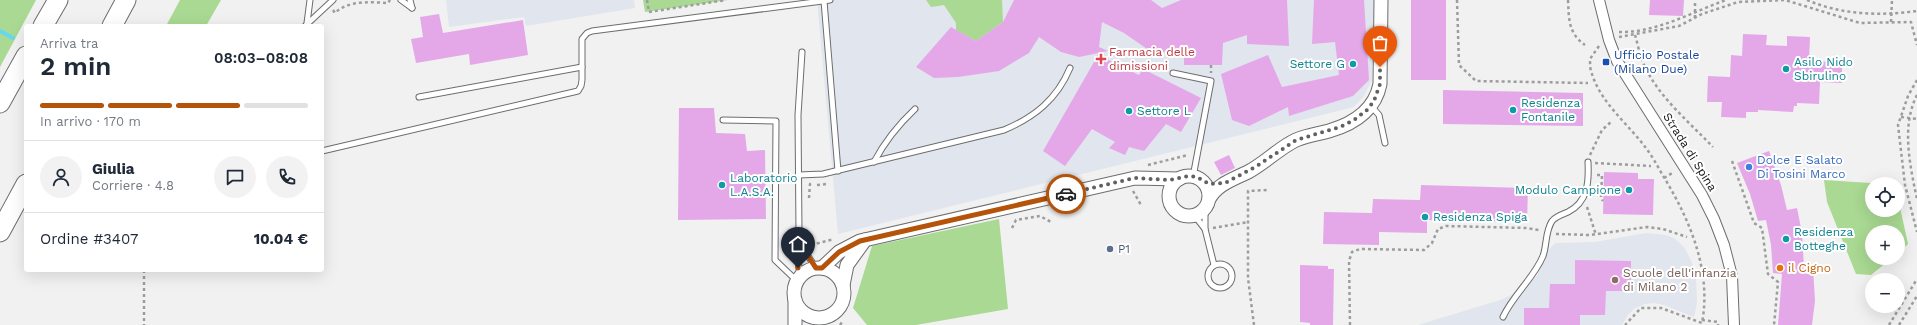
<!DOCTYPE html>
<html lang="it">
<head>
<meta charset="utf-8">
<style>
  body { margin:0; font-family:"Work Sans",sans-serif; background:#f2f2f3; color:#1f2937; height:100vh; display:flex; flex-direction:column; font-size:15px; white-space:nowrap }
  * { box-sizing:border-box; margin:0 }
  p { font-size:13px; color:#747a83 }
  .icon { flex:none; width:22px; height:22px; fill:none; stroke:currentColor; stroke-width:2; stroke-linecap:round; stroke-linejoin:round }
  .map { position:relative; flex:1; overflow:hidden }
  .sheet { position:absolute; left:24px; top:24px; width:300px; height:248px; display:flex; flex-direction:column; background:#fff; border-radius:4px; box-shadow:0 4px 16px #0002 }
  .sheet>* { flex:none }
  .buttons { position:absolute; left:1865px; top:177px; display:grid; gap:8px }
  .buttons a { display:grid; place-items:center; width:40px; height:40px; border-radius:50%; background:#fff; box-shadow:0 4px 16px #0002; font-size:20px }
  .pin { position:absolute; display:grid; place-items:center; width:34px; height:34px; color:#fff; margin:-41px -17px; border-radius:50% 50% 50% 0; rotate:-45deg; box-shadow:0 0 4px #0007 }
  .pin .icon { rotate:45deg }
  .courier { position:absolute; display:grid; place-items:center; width:40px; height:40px; margin:-20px; border:3px solid #b45309; border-radius:50%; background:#fff; color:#222; box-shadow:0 1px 5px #0007 }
  .summary em { font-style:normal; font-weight:600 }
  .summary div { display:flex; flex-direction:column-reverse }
  .summary { display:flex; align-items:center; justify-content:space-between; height:68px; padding:0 16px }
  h1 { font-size:26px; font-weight:600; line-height:30px }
  .bar { display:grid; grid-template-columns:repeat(4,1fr); gap:6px 4px; align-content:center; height:48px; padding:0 16px }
  .bar i { height:5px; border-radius:3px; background:#e0e1e3 }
  .bar .current { background:#b45309 }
  .bar p { grid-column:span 4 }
  .line { display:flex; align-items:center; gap:10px; padding:0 16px; border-top:1px solid #e0e1e3 }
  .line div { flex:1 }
  .round { display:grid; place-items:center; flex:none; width:42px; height:42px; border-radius:21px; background:#f2f2f3 }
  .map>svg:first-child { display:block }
</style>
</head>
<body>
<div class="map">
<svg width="1917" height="325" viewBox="0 0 1917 325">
  <rect width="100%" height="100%" fill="#f1f1f2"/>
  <g fill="#e1e5ed">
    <path d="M446 0H634L635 8 526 26 524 17 449 27Z"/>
    <path d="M817 0H1374L1372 80 1364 96 1354 107 838 234Z"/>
    <path d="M1646 233 1665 235 1674 238 1684 247 1691 260 1696 277 1697 303 1694 317 1664 305 1654 303 1645 304 1635 308 1628 315 1622 325H1418L1500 300 1524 290 1538 274 1548 251 1555 243 1595 242Z"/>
  </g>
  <g fill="#a9d992">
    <path d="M0 0H36L0 67Z"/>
    <path d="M180 0H221L206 26H166Z"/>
    <path d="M643 0H728L645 12Z"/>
    <path d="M926 0H1002L1003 22 976 41 956 30V23L944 5 931 7Z"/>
    <path d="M1824 180 1886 184H1872V210H1898V198L1908 244 1898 253V232H1872V258H1892L1871 275 1856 274 1827 202Z"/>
    <path d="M999 219 1008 309 916 325H867L853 308 872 246Z"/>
  </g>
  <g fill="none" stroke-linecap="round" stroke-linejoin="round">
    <path stroke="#64d8f1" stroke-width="4" d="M0 31 13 38"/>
  </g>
  <g fill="#e4a8e9">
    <path d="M1014 0H1151L1162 8 1181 0H1287L1289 46 1247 44V35L1223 43 1222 65H1184V53L1150 51 1124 33 1102 22 1099 47 1108 51 1079 57 1061 52 1039 37 1029 53 999 71 958 77 934 78 916 67 951 27 976 41 1003 22Z"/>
    <path d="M1314 0H1364L1369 80 1353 96 1289 116 1288 107 1249 126 1232 120 1221 74 1268 55 1282 87 1339 75 1335 42 1312 44Z"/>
    <rect x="1411" y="0" width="35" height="80"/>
    <path d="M1650 0H1684L1683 16 1649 15Z"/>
    <path d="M439 14 443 33 523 20 528 55 470 65 469 54 416 63 411 39 423 37 420 17Z"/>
    <path d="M1743 34 1767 35 1766 45 1787 46V36L1810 37 1809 61 1842 62V83L1820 82 1819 104 1797 103V106H1794L1793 112 1758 110V112H1746V118L1721 117 1722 102H1707L1708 76 1730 77 1731 55 1742 56Z"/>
    <path d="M1098 55 1139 75 1143 69 1201 98 1181 132 1166 124 1144 151 1129 147 1125 155 1109 148 1115 142 1092 129 1065 166 1043 151Z"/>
    <path d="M1443 90 1583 93V126L1443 124Z"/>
    <path d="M679 108H714L716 133 745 134 747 151 765 150 766 219 678 220Z"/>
    <path d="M1769 151 1781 185 1787 210 1797 208 1802 233 1804 268 1813 267 1815 301 1812 325H1778L1782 274 1773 273 1771 245 1766 220 1758 221 1750 194 1737 163Z"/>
    <path d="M1229 155 1235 168 1221 175 1214 162Z"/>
    <path d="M1604 172 1638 173V179H1654L1653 215 1603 214Z"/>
    <path d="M1421 185 1528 188 1527 222 1427 220V233L1379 232V245L1323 244 1324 212 1372 213 1373 199 1420 200Z"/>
    <path d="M1575 260 1631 261V291H1606L1605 315H1580V325H1524V308H1549L1550 284H1575Z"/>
    <path d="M1300 265 1328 266V269H1334L1333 325H1310V323L1300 322Z"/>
  </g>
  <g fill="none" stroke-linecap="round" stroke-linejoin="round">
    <defs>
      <g id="service">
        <path d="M401 0 412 8"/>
        <path d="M410 0 412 8"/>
        <path d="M824 1 838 171"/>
        <path d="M307 23 310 0"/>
        <path d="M305 26 333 0"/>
        <path d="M1173 73 1211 81 1193 177"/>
        <path d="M419 97 582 67"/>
        <path d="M1371 106 1379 115 1385 143"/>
        <path d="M723 120 776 121 775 260 797 281"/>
        <path d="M322 151 578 91 581 86 582 80V39L587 33 592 31 830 0"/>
        <path d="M874 162C885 141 898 125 915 109"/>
        <path d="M799 175 823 174 1004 130C1035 117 1057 99 1070 68"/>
        <path d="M1190 215 1198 220 1205 229V208"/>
        <path d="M1205 229 1214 265"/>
        <path d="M800 238 804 250 816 268"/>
        <circle cx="1220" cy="276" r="12"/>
        <path d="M800 278 798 259 799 233 798 115 802 52"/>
        <path d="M1503 317C1513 295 1534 278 1543 256 1547 245 1545 232 1552 221 1555 217 1563 214 1568 212 1588 202 1589 182 1588 162"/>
      </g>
      <path id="minor" d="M1599 0 1609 40 1617 61 1702 195 1714 219 1724 245 1732 276 1734 325"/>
      <g id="tertiary">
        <circle cx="1189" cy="196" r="20"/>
        <path d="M1209 199C1217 184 1234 179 1248 172 1265 163 1279 148 1296 140 1307 135 1318 134 1329 131 1353 124 1375 110 1380 84L1381 0"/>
        <path d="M822 268 839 252 860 241 1135 178 1179 179"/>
        <circle cx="819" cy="293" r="25"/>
        <path d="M843 285 847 265 865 240"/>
        <path d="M795 325V300"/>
      </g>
      <g id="motorway">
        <path d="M43 26 58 0"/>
        <path d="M112 26 126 0"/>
        <path d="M0 103 26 56"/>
        <path d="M0 232 26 184"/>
      </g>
    </defs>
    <use href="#service" stroke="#6c6d6e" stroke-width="7"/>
    <use href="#minor" stroke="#6c6d6e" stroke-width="12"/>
    <use href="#tertiary" stroke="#6c6d6e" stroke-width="15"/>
    <use href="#motorway" stroke="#6c6d6e" stroke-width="21"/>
    <g stroke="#9d9d9e" stroke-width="2.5" stroke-dasharray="3 3" stroke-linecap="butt">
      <path d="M647 0 649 12"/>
      <path d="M1457 0 1459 65 1476 81 1588 83"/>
      <path d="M1568 0C1569 19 1568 33 1585 45"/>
      <path d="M1807 0C1842 15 1880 16 1917 11"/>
      <path d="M333 10 335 13C348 0 371 2 388 3L390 0"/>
      <path d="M649 12 726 0"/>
      <path d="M1695 18V0"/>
      <path d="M1891 22 1892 0"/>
      <path d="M1619 32C1656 33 1692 12 1726 0"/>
      <path d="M1635 35C1638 45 1640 57 1645 67 1660 98 1689 122 1713 147"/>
      <path d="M1619 37 1679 26 1702 14 1738 2 1785 0 1860 23 1911 22 1917 45"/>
      <path d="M1599 46 1590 59C1590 64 1590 70 1592 74 1601 103 1628 124 1646 148 1652 156 1657 165 1662 174 1689 218 1712 270 1702 323L1661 308H1641L1625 325"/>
      <path d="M1211 65V73"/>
      <path d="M1917 80 1908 96 1898 125 1905 185 1917 232"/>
      <path d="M1917 95C1901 126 1910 166 1917 199"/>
      <path d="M1901 117 1917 119"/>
      <path d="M1590 155 1602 130 1612 121"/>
      <path d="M1732 161 1754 223 1762 228 1768 274 1778 282 1774 325"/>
      <path d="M1595 163 1651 166"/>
      <path d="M1148 165 1188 155"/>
      <path d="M1597 175H1602L1601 198 1603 201"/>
      <path d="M1664 178 1674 172"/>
      <path d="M817 185 827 184"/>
      <path d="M1133 191 1141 205"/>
      <path d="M809 198 810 184H812"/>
      <path d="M1587 207 1596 235"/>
      <path d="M1012 228 1016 220 1040 216 1051 222"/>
      <path d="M1213 228 1248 222"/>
      <path d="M1556 234 1590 235 1647 227 1663 229 1687 237"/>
      <path d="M811 245 834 239"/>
      <path d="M144 270V325"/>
      <path d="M1702 320 1718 322V325"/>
      <path d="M840 325 843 321"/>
      <path d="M1254 325 1248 278V191L1268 190"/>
      <path d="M1350 325 1349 261 1352 252 1360 249 1424 250 1432 243 1438 229 1446 226 1526 228 1539 230"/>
      <path d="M1889 325 1917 279"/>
      <path d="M1899 325 1917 296"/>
    </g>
    <use href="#service" stroke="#fff" stroke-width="5"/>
    <use href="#minor" stroke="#fff" stroke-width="10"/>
    <use href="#tertiary" stroke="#fff" stroke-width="13"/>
    <use href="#motorway" stroke="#fff" stroke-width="19"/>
  </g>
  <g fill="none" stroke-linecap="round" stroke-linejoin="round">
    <path stroke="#616162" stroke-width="4" stroke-dasharray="0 7.2" d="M1066 194 1135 178 1170 180 1188 176 1197 177 1209 184 1225 183 1257 166 1296 140 1340 127 1354 120 1367 110 1374 101 1380 84V67"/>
    <path stroke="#b45309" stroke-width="5" d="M798 268 799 233 804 250 816 268H822L839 252 860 241 1066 194"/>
  </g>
  <path fill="#e0444e" stroke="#fff" stroke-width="1.5" d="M1099 53h4v4h4v4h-4v4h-4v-4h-4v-4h4z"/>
  <rect fill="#1a4fb4" stroke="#fff" stroke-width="1.5" x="1602" y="58" width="8" height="8" rx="2"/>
  <g fill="#0f9aa8" stroke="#fff" stroke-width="1.5">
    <circle cx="1353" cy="64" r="4"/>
    <circle cx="1786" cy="69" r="4"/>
    <circle cx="1513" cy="110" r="4"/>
    <circle cx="1129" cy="111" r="4"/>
    <circle cx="722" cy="185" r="4"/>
    <circle cx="1629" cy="190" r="4"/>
    <circle cx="1425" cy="217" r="4"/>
    <circle cx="1786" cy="239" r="4"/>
  </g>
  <circle fill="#3f7fe0" stroke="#fff" stroke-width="1.5" cx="1749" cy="167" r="4"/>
  <circle fill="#5c6f8a" stroke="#fff" stroke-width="1.5" cx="1110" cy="249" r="4"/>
  <circle fill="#e8710a" stroke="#fff" stroke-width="1.5" cx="1780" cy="268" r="4"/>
  <circle fill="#8d6e63" stroke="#fff" stroke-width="1.5" cx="1615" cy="280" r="4"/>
  <g text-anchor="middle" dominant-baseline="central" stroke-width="4" stroke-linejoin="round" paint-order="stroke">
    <g font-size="12" fill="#be3a42" stroke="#fff" text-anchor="start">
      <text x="1109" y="52">Farmacia delle<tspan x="1109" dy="14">dimissioni</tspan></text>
    </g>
    <g font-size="12" fill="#164399" stroke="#fff" text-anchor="start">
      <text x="1614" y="55">Ufficio Postale<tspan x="1614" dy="14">(Milano Due)</tspan></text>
    </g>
    <g font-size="12" fill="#0d838f" stroke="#fff" text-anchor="start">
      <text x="1794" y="62">Asilo Nido<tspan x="1794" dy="14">Sbirulino</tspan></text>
      <text x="1345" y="64" text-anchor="end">Settore G</text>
      <text x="1521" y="103">Residenza<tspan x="1521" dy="14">Fontanile</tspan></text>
      <text x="1137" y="111">Settore L</text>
      <text x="730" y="178">Laboratorio<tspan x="730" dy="14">L.A.S.A.</tspan></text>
      <text x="1621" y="190" text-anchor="end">Modulo Campione</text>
      <text x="1433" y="217">Residenza Spiga</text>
      <text x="1794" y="232">Residenza<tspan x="1794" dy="14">Botteghe</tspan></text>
    </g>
    <g font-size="12" fill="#131314" stroke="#fff">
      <text transform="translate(1690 152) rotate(58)">Strada di Spina</text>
    </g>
    <g font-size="12" fill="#366cbe" stroke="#fff" text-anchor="start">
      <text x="1757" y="160">Dolce E Salato<tspan x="1757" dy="14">Di Tosini Marco</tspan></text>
    </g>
    <g font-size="12" fill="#4e5e75" stroke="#fff" text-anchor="start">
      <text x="1118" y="249">P1</text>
    </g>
    <g font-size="12" fill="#c56008" stroke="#fff" text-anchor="start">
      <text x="1788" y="268">il Cigno</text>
    </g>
    <g font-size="12" fill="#785e54" stroke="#fff" text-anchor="start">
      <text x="1623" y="273">Scuole dell'infanzia<tspan x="1623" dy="14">di Milano 2</tspan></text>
    </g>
  </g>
</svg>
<div class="buttons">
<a><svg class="icon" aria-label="locate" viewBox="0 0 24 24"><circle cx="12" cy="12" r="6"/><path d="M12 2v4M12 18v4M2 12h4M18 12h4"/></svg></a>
<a>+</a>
<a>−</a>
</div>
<div class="pin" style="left:1380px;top:67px;background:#ea580c"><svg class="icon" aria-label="bag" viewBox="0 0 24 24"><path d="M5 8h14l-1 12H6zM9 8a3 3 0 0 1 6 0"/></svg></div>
<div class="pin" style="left:798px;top:268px;background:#1f2937"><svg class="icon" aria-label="home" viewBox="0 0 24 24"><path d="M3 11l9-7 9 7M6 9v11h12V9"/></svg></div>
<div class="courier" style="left:1066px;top:194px"><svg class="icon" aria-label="car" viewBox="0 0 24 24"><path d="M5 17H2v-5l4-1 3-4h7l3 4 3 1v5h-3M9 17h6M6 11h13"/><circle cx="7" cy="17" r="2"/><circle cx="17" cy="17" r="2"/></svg></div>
<section class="sheet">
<div class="summary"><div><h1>2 min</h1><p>Arriva tra</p></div><em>08:03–08:08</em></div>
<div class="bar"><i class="current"></i><i class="current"></i><i class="current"></i><i></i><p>In arrivo · 170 m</p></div>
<div class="line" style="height:72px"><a class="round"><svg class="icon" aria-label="person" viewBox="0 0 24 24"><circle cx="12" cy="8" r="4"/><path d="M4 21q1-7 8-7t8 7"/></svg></a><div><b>Giulia</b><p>Corriere · 4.8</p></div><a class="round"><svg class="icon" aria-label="chat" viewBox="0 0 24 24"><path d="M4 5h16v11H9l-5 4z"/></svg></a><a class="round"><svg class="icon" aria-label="phone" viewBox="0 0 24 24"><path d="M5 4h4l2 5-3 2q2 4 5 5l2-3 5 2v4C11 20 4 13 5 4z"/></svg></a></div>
<div class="line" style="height:52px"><div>Ordine #3407</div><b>10.04 €</b></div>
</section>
</div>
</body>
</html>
